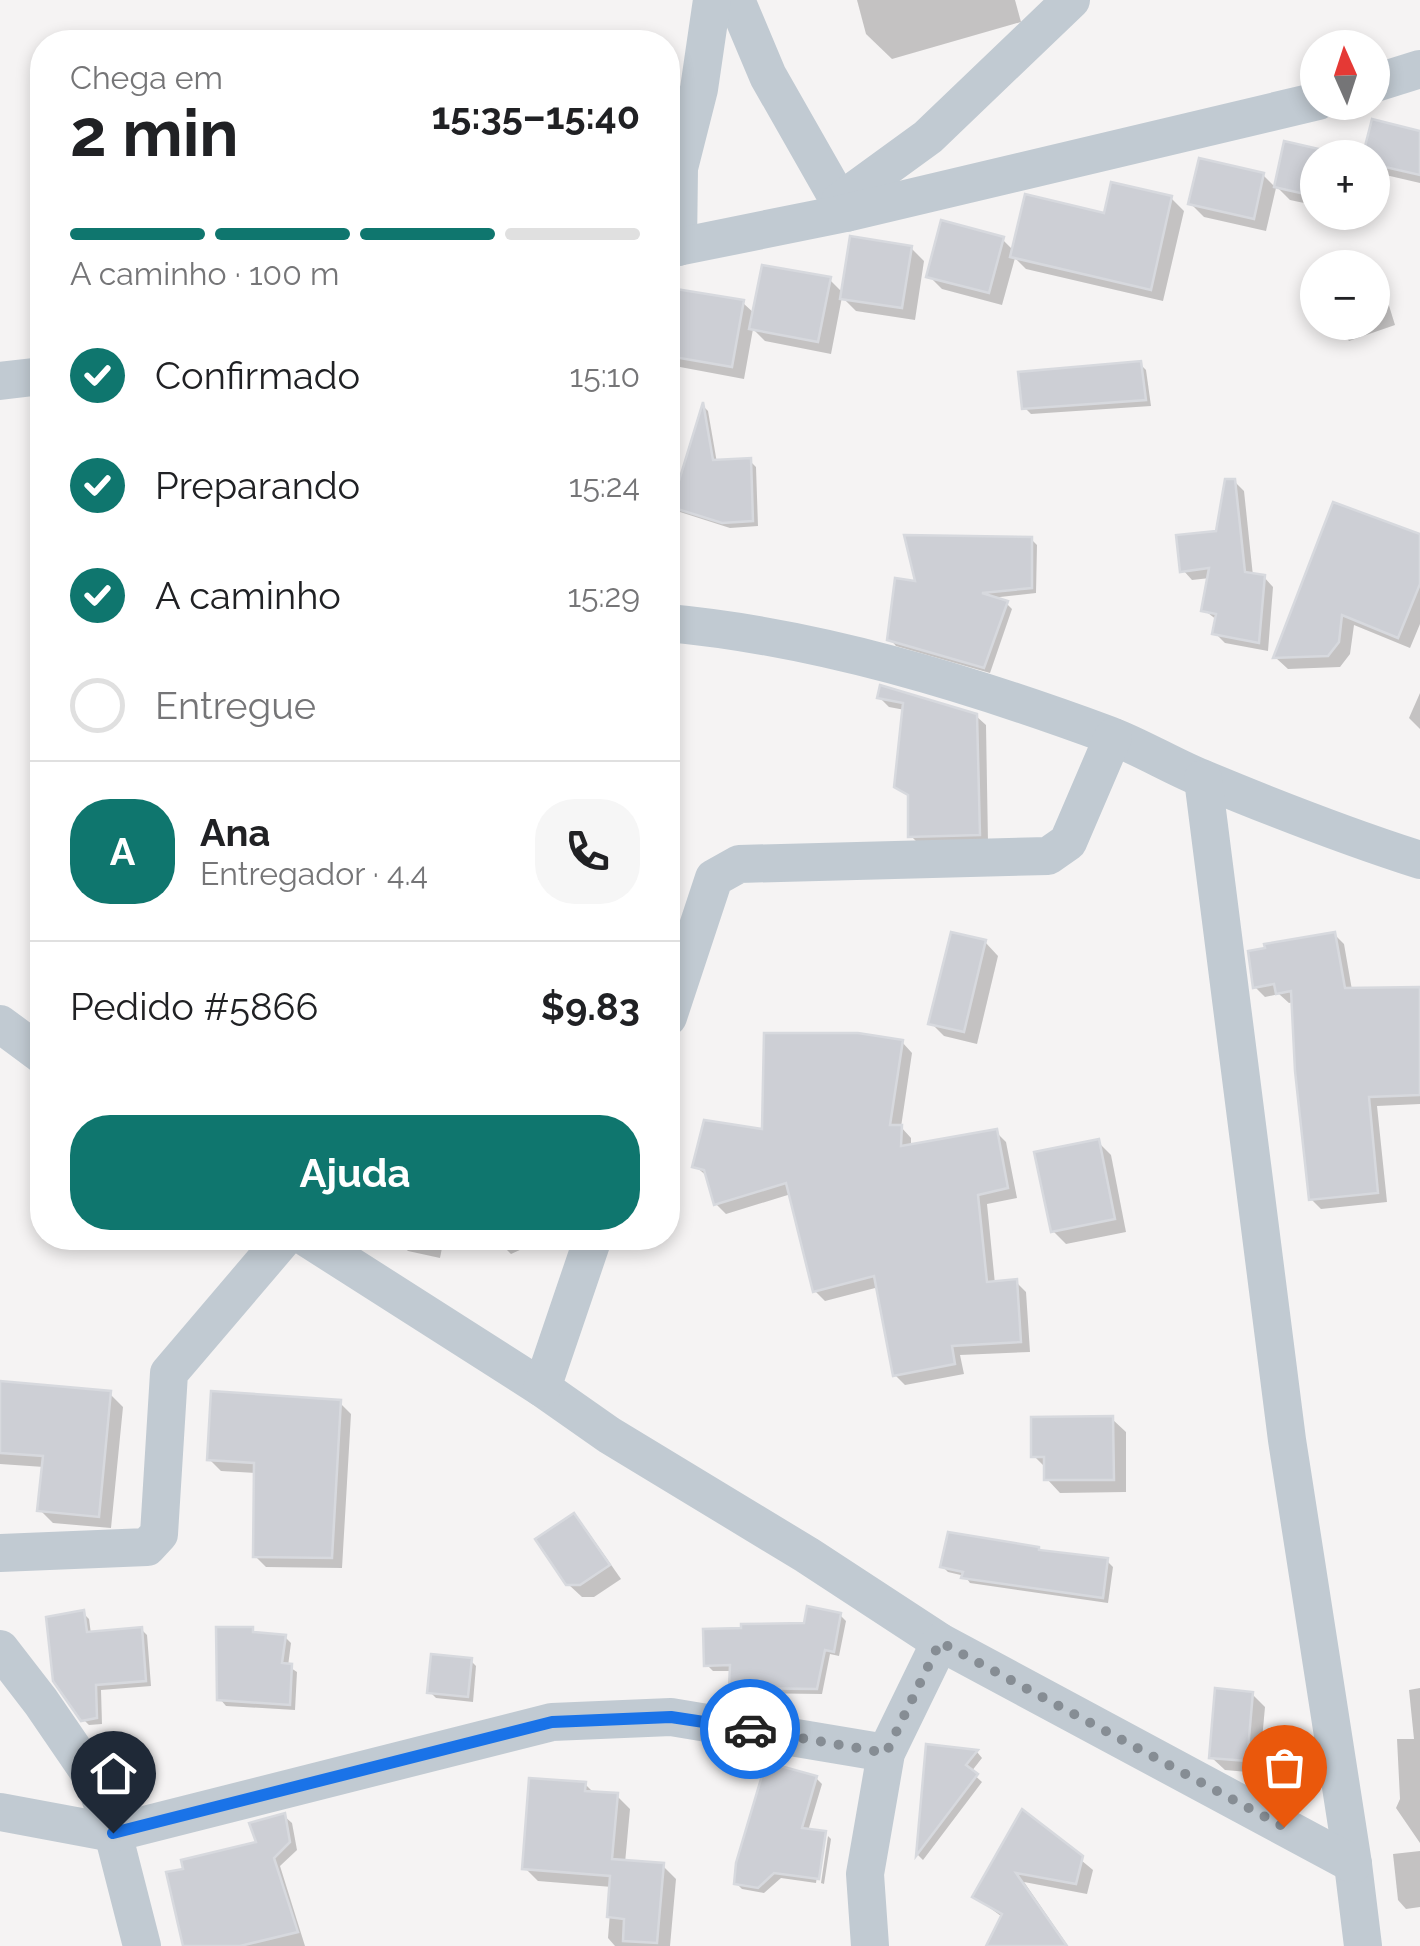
<!DOCTYPE html>
<html lang="pt">
<head>
<meta charset="utf-8">
<style>
  body { margin:0; font-family:Raleway,sans-serif; background:#f6f6f6; color:#202124; height:100vh; display:flex; flex-direction:column; font-size:38px; white-space:nowrap }
  * { box-sizing:border-box; margin:0 }
  p { font-size:32px; color:#757577 }
  .icon { flex:none; width:55px; height:55px; fill:none; stroke:currentColor; stroke-width:2; stroke-linecap:round; stroke-linejoin:round }
  .map { position:relative; flex:1; overflow:hidden }
  .side { position:absolute; left:30px; top:30px; width:650px; height:1220px; display:flex; flex-direction:column; background:#fff; border-radius:40px; box-shadow:0 5px 15px #0003 }
  .side>* { flex:none }
  .needle { width:65px; rotate:357deg }
  .buttons { position:absolute; left:1300px; top:30px; display:grid; gap:20px }
  .buttons a { display:grid; place-items:center; width:90px; height:90px; border-radius:50%; background:#fff; box-shadow:0 5px 15px #0003; font-size:50px }
  .pin { position:absolute; display:grid; place-items:center; width:85px; height:85px; color:#fff; margin:-102px -42px; border-radius:50% 50% 50% 0; rotate:-45deg; box-shadow:0 0 10px #0007 }
  .pin .icon { rotate:45deg }
  .courier { position:absolute; display:grid; place-items:center; width:100px; height:100px; margin:-50px; border:8px solid #1a73e8; border-radius:50%; background:#fff; color:#222; box-shadow:0 2px 12px #0007 }
  .head em { font-style:normal; font-weight:700 }
  .head div { display:flex; flex-direction:column-reverse }
  .head { display:flex; align-items:center; justify-content:space-between; height:170px; padding:0 40px }
  h1 { font-size:65px; font-weight:700; line-height:75px }
  .bar { display:grid; grid-template-columns:repeat(4,1fr); gap:15px 10px; align-content:center; height:120px; padding:0 40px }
  .bar i { height:12px; border-radius:8px; background:#e0e0e0 }
  .bar .active { background:#0f766e }
  .bar p { grid-column:span 4 }
  .line { display:flex; align-items:center; gap:25px; padding:0 40px; border-top:2px solid #e0e0e0 }
  .line div { flex:1 }
  .round { display:grid; place-items:center; flex:none; width:105px; height:105px; border-radius:40px; background:#f6f6f6 }
  ol { padding:0 40px; list-style:none }
  li { display:flex; align-items:center; gap:30px; height:110px }
  li p { margin-inline-start:auto }
  li .icon { padding:10px; border-radius:50%; background:#0f766e; color:#fff; stroke-width:4 }
  li:last-child { color:#757577 }
  li i { width:55px; height:55px; border:5px solid #e0e0e0; border-radius:50% }
  .primary-button { display:flex; gap:20px; margin-top:auto; padding:20px 40px }
  .primary-button a { flex:1; height:115px; border-radius:40px; background:#0f766e; color:#fff; font-size:40px; font-weight:700; line-height:115px; text-align:center }
  .map>svg:first-child { display:block }
</style>
</head>
<body>
<div class="map">
<svg width="1420" height="1946" viewBox="0 0 1420 1946">
  <rect width="100%" height="100%" fill="#f5f3f3"/>
  <g fill="#0003">
    <path d="M857 0H1015L1021 22 892 59 866 34Z"/>
    <path d="M1420 133V183L1377 173 1372 169V158Z"/>
    <path d="M1286 144 1346 158H1318V206L1290 200 1277 187Z"/>
    <path d="M1263 175 1276 188 1266 231 1204 217 1191 204Z"/>
    <path d="M1171 198 1184 211 1163 301 1026 269 1015 258 1002 305 942 289 929 276 1003 240 1014 251 1106 216Z"/>
    <path d="M911 248 924 261 915 320 856 311 842 297 831 354 765 341 753 329 744 379 680 367 668 355V343L743 303 755 314 830 280 844 294Z"/>
    <path d="M1372 273 1382 283 1395 325 1349 341 1334 322H1372Z"/>
    <path d="M1140 364 1146 370 1151 406 1031 414 1025 408Z"/>
    <path d="M704 407 708 411 717 463 750 461 756 467 758 526 730 528 680 512 674 506Z"/>
    <path d="M41 448H42V489L39 485Z"/>
    <path d="M1234 481 1244 491 1253 576 1264 577 1273 587 1268 651 1225 643 1215 633 1217 620 1204 610 1210 578 1192 580 1183 570 1218 533Z"/>
    <path d="M1420 537V624L1410 648 1354 625 1350 654 1340 667 1288 669 1276 658Z"/>
    <path d="M1031 539 1037 545 1036 593 991 598 1006 603 1012 609 990 673 896 646 890 639 918 584Z"/>
    <path d="M1420 693V729L1409 718Z"/>
    <path d="M880 698 976 716 986 725 988 843 920 845 911 836 905 710 889 707Z"/>
    <path d="M1334 934 1344 944 1352 990 1420 989V1104L1377 1106 1387 1202 1321 1209 1311 1199 1294 1002 1289 1003 1279 994 1265 997 1255 987Z"/>
    <path d="M985 942 998 956 977 1044 944 1036 931 1023Z"/>
    <path d="M902 1042 912 1053 901 1127 911 1138V1147L996 1132 1006 1142 1017 1198 987 1204 995 1284 1016 1282 1026 1292 1030 1352 960 1355 964 1374 905 1385 895 1375 879 1287 825 1301 815 1291 791 1194 726 1214 716 1204 708 1177 695 1166 765 1131Z"/>
    <path d="M1098 1142 1111 1155 1126 1232 1066 1244 1053 1231Z"/>
    <path d="M394 1238H444L440 1258 408 1251Z"/>
    <path d="M449 1238H534L533 1244 511 1254 500 1243Z"/>
    <path d="M0 1381 110 1394 123 1407 111 1528 53 1523 40 1510 44 1467 0 1464Z"/>
    <path d="M340 1403 351 1414 342 1568 266 1567 255 1556 256 1473 221 1471 209 1459Z"/>
    <path d="M1112 1419 1126 1432V1492L1060 1493 1047 1479V1469L1034 1456Z"/>
    <path d="M573 1516 586 1529 621 1579 594 1597H582L568 1584Z"/>
    <path d="M1042 1553 1107 1561 1113 1567 1108 1603 970 1583 965 1576 948 1572 942 1566Z"/>
    <path d="M83 1613 89 1619 91 1634 141 1629 147 1635 151 1686 101 1690 102 1724 89 1725 83 1719Z"/>
    <path d="M840 1615 846 1621 839 1656 830 1654 822 1694 738 1693 732 1687V1671H713L707 1665Z"/>
    <path d="M252 1629 258 1635 285 1637 291 1643 288 1666 297 1672 295 1710 226 1706 220 1699Z"/>
    <path d="M470 1660 476 1666 473 1702 436 1698 430 1692Z"/>
    <path d="M1420 1688V1843L1396 1808 1400 1799 1397 1739H1414L1409 1690Z"/>
    <path d="M1252 1694 1265 1707 1259 1773 1225 1770 1211 1757Z"/>
    <path d="M928 1747 977 1752 982 1758 971 1772 982 1782 923 1860 918 1855Z"/>
    <path d="M816 1778 822 1784 808 1831 826 1835H823L816 1883 781 1878 764 1893 742 1889 736 1883Z"/>
    <path d="M585 1784 596 1795 617 1796 630 1809 625 1863 663 1866 676 1879 670 1946H615L608 1938 612 1887 538 1881 525 1868Z"/>
    <path d="M1023 1812 1093 1870 1087 1894 1024 1882 1068 1946H1042L975 1897Z"/>
    <path d="M284 1816 292 1823 297 1850 280 1866 305 1946H186L259 1844Z"/>
    <path d="M828 1836 831 1839 824 1884 821 1883Z"/>
    <path d="M1420 1851V1907L1406 1909 1398 1900 1393 1854Z"/>
  </g>
  <g fill="#cdcfd5" stroke="#d7d9de" stroke-width="2.5">
    <path d="M1372 119 1420 131V175L1372 164V158H1362Z"/>
    <path d="M1284 141 1332 152 1334 158H1318V197L1274 187Z"/>
    <path d="M1199 158 1264 173 1254 219 1188 204Z"/>
    <path d="M1111 182 1172 196 1151 290 1010 257 1025 194 1104 213Z"/>
    <path d="M941 220 1004 237 989 293 926 277Z"/>
    <path d="M850 236 912 246 902 308 840 299Z"/>
    <path d="M762 265 831 277 818 342 749 329Z"/>
    <path d="M676 289 744 300 732 367 668 356V334Z"/>
    <path d="M1141 361 1146 400 1022 409 1018 372Z"/>
    <path d="M703 402 713 460 751 458 753 521 722 523 671 507Z"/>
    <path d="M1225 479H1235L1245 572 1265 575 1259 643 1212 634 1216 614 1201 611 1209 568 1180 572 1176 535 1216 531Z"/>
    <path d="M1333 502 1420 534V584L1398 638 1342 615 1339 642 1328 656 1273 658Z"/>
    <path d="M904 535 1032 537V588L982 593 1008 601 984 668 887 640 895 578 915 581Z"/>
    <path d="M880 685 977 714 980 835 908 837V795L894 787 903 703 877 698Z"/>
    <path d="M951 932 986 940 964 1032 928 1024Z"/>
    <path d="M1335 932 1345 988 1420 987V1095L1369 1097 1378 1193 1309 1200 1295 1071 1291 991 1276 994 1274 984 1253 988 1248 951 1265 948 1264 944Z"/>
    <path d="M764 1033H858L903 1040 890 1125H902L901 1146 997 1129 1008 1188 978 1195 987 1282 1017 1279 1021 1342 952 1346 955 1364 893 1376 874 1276 813 1292 786 1183 714 1205 704 1170 692 1167 704 1120 762 1129Z"/>
    <path d="M1099 1139 1115 1219 1051 1232 1034 1152Z"/>
    <path d="M0 1381 111 1391 99 1517 37 1511 43 1456 0 1453Z"/>
    <path d="M211 1391 341 1400 332 1558 253 1557 254 1463 207 1460Z"/>
    <path d="M1113 1416 1114 1480H1044V1457H1031V1417Z"/>
    <path d="M574 1513 610 1565 580 1585H566L535 1539Z"/>
    <path d="M948 1532 1039 1547V1550L1108 1558 1103 1598 961 1578 963 1572 940 1567Z"/>
    <path d="M807 1606 841 1613 834 1652 825 1650 817 1689 729 1688 730 1665 704 1666 703 1629 741 1628V1624L804 1623Z"/>
    <path d="M84 1610 87 1632 142 1627 146 1681 96 1685 97 1718 81 1721 53 1681 46 1617Z"/>
    <path d="M216 1627H253V1632L286 1635 282 1663 292 1664 290 1705 217 1700Z"/>
    <path d="M431 1654 472 1658 468 1697 427 1693Z"/>
    <path d="M1215 1688 1253 1692 1247 1761 1209 1758Z"/>
    <path d="M926 1744 978 1750 966 1765 978 1774 916 1856Z"/>
    <path d="M766 1762 817 1776 802 1828 826 1831 819 1879 774 1873 758 1888 734 1884 736 1863Z"/>
    <path d="M529 1778 586 1782 585 1791 618 1793 612 1859 664 1863 657 1943 623 1941 624 1919 607 1917 610 1876 522 1869Z"/>
    <path d="M1022 1809 1083 1856 1076 1884 1016 1873 1067 1946H986L1002 1914 972 1897Z"/>
    <path d="M285 1813 290 1842 274 1858 298 1932 240 1946H183L166 1872 183 1869 181 1860 256 1842 249 1823Z"/>
  </g>
  <g fill="none" stroke-linecap="round" stroke-linejoin="round">
    <g stroke="#c1cad2" stroke-width="38">
      <path d="M736 0 768 76 846 213"/>
      <path d="M1372 84 1420 69"/>
      <path d="M840 201 928 137 1071 0"/>
      <path d="M678 247 679 168 699 89 712 0"/>
      <path d="M668 249 846 213 1318 101"/>
      <path d="M0 381 42 376"/>
      <path d="M668 623C818 637 968 683 1109 735 1143 748 1173 767 1206 780 1276 809 1348 837 1420 860"/>
      <path d="M1203 779 1287 1440 1353 1864 1363 1946"/>
      <path d="M668 1017 714 878 739 864 1048 856 1068 842 1113 737"/>
      <path d="M0 1024 42 1055"/>
      <path d="M307 1238 542 1388 609 1435 807 1555 940 1642 1353 1864"/>
      <path d="M542 1388 593 1238"/>
      <path d="M0 1553 147 1547 159 1534 169 1373 284 1238"/>
      <path d="M0 1649 41 1702 93 1778 113 1833 142 1946"/>
      <path d="M0 1812 113 1833 552 1722 671 1717 886 1753"/>
      <path d="M870 1946 865 1874 886 1753 940 1642"/>
    </g>
  </g>
  <g fill="none" stroke-linecap="round" stroke-linejoin="round">
    <path stroke="#868d94" stroke-width="10" stroke-dasharray="0 18" d="M750 1729 886 1753 940 1642 1284 1827"/>
    <path stroke="#1a73e8" stroke-width="12" d="M113 1833 552 1722 671 1717 750 1729"/>
  </g>
</svg>
<div class="buttons">
<a><svg class="needle" viewBox="-14 -14 28 28"><path d="M0-13l5 13h-10z" fill="#e53935"/><path d="M0 13l5-13h-10z" fill="#757577"/></svg></a>
<a>+</a>
<a>−</a>
</div>
<div class="pin" style="left:1284px;top:1827px;background:#ea580c"><svg class="icon" aria-label="bag" viewBox="0 0 24 24"><path d="M5 8h14l-1 12H6zM9 8a3 3 0 0 1 6 0"/></svg></div>
<div class="pin" style="left:113px;top:1833px;background:#1f2937"><svg class="icon" aria-label="home" viewBox="0 0 24 24"><path d="M3 11l9-7 9 7M6 9v11h12V9"/></svg></div>
<div class="courier" style="left:750px;top:1729px"><svg class="icon" aria-label="car" viewBox="0 0 24 24"><path d="M5 17H2v-5l4-1 3-4h7l3 4 3 1v5h-3M9 17h6M6 11h13"/><circle cx="7" cy="17" r="2"/><circle cx="17" cy="17" r="2"/></svg></div>
<section class="side">
<div class="head"><div><h1>2 min</h1><p>Chega em</p></div><em>15:35–15:40</em></div>
<div class="bar"><i class="active"></i><i class="active"></i><i class="active"></i><i></i><p>A caminho · 100 m</p></div>
<ol>
<li><svg class="icon" aria-label="check" viewBox="0 0 24 24"><path d="M5 12l5 5 9-10"/></svg>Confirmado<p>15:10</p></li>
<li><svg class="icon" aria-label="check" viewBox="0 0 24 24"><path d="M5 12l5 5 9-10"/></svg>Preparando<p>15:24</p></li>
<li><svg class="icon" aria-label="check" viewBox="0 0 24 24"><path d="M5 12l5 5 9-10"/></svg>A caminho<p>15:29</p></li>
<li><i></i>Entregue</li>
</ol>
<div class="line" style="height:180px"><b class="round" style="background:#0f766e;color:#fff">A</b><div><b>Ana</b><p>Entregador · 4.4</p></div><a class="round"><svg class="icon" aria-label="phone" viewBox="0 0 24 24"><path d="M5 4h4l2 5-3 2q2 4 5 5l2-3 5 2v4C11 20 4 13 5 4z"/></svg></a></div>
<div class="line" style="height:130px"><div>Pedido #5866</div><b>$9.83</b></div>
<div class="primary-button"><a>Ajuda</a></div>
</section>
</div>
</body>
</html>
